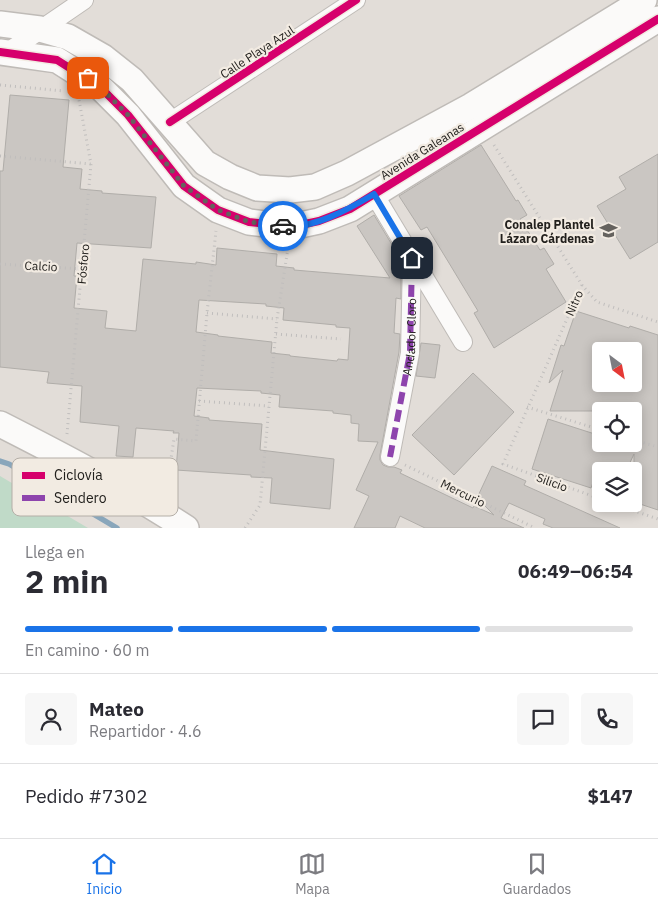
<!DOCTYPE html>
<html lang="es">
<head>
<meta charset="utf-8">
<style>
  body { margin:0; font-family:"IBM Plex Sans",sans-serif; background:#f7f7f7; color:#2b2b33; height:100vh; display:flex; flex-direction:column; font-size:19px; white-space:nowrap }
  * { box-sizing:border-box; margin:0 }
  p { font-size:16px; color:#7c7c81 }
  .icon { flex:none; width:28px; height:28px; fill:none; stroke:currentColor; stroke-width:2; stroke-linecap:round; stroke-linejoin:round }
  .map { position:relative; height:528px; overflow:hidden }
  .sheet { display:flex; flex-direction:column; background:#fff; flex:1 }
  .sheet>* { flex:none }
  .needle { width:32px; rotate:148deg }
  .tools { position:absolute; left:592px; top:342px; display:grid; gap:10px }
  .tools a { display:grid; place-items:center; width:50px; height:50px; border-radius:5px; background:#fff; box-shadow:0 2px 12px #0003; font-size:25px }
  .pin { position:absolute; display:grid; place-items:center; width:42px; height:42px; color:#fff; margin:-21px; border-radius:10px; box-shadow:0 2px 8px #0006 }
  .courier { position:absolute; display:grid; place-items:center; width:50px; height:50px; margin:-25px; border:4px solid #1a73e8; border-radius:50%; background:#fff; color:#222; box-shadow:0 1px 6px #0007 }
  .overview em { font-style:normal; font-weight:700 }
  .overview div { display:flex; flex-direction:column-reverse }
  .overview { display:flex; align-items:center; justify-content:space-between; height:85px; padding:0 25px }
  h1 { font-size:32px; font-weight:700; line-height:38px }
  .bar { display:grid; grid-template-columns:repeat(4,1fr); gap:8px 5px; align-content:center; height:60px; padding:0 25px }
  .bar i { height:6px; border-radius:4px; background:#e1e1e2 }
  .bar .current { background:#1a73e8 }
  .bar p { grid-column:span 4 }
  .line { display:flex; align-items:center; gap:12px; padding:0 25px; border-top:1px solid #e1e1e2 }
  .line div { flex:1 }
  .round { display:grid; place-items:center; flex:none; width:52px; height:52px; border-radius:5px; background:#f7f7f7 }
  .dock { display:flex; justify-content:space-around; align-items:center; height:70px; border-top:1px solid #e1e1e2; background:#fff; font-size:14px; color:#7c7c81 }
  .dock a { display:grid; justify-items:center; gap:2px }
  .dock .current { color:#1a73e8 }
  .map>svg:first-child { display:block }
</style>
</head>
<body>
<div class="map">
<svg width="658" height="528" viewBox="0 0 658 528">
  <rect width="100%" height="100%" fill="#e2ddd8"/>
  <path fill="#c0dac8" d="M0 476 88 528H0Z"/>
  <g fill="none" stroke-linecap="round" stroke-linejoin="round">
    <path stroke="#89a6bb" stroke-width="5.5" d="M0 461 9 464 117 528"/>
  </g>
  <g fill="#cac6c2" stroke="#b0ada9" fill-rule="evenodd">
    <path d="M10 95 69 100 63 167 82 169 80 189 102 191V193L156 197 151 248 77 243 74 276H77L74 308 107 311 105 328 136 331 143 259 196 264V262L216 265 217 248 277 254 276 266 294 268V270L390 278 357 226 374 215 400 258 399 278 401 279V299L396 298 394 333 400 334 399 352 380 455V460L383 465 388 467H394L402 470 400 473 473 508 474 506 494 515 477 498 492 466 526 481 524 485 620 528H553L543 524 545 519 509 503 501 518 524 528H425L400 516 395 528H354L369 496 356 490 378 442 358 441 359 424 351 423V415L333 413V411L279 407 280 395 261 393V391L197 388 194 416 209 418V420L262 424 260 450 334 459 330 509 270 503 272 478 251 477V475L176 470 179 433H173L174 431 136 428 133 457 116 456 119 426 80 422 82 386 47 383 49 372 0 367V171H3ZM199 300 266 304V306L284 308 283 320 336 325V327L350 328 348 360 338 359 337 361 290 356V355L271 353 272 342 218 336V335L196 332Z"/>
    <path d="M481 145 516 201 518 200 527 215 520 219 540 250 544 248 554 264 546 269 566 302 494 348 474 313 478 311 449 263 427 227 421 230 399 196Z"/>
    <path d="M658 154V242L630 259 597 206 626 189 619 177Z"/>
    <path d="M576 311 629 328 630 326 658 335V510L634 502V454L626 471H597L591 488 532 469 548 419 601 436V444H621L634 448V411H550L563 370 549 383 561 345 564 346ZM601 351H634V384H601Z"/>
    <path d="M421 343 440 345 435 378 416 376Z"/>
    <path d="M473 373 514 412 454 475 412 435Z"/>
  </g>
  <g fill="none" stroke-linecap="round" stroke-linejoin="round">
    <defs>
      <g id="street">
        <path d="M8 52 84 0"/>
        <path d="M170 122 356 0"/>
        <path d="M374 194 463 342"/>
        <path id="s1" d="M390 457 410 353 412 258"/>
      </g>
      <g id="secondary">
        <path d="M0 24 40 29 68 37 103 57 132 80 205 163 230 177 257 188 290 190 315 187 347 173 471 106 644 0"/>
        <path d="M0 52 57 60 101 88 128 115 184 186 218 210 249 222 291 227 319 221 350 209 658 19"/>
        <path d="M0 424C63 456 126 489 186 528"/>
      </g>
    </defs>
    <use href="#street" stroke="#bfbbb7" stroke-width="20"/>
    <use href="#secondary" stroke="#bfbbb7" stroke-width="28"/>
    <g stroke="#c0bebd" stroke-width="3" stroke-dasharray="1 4" stroke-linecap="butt">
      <path d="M0 85 64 91"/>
      <path d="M494 145 582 285 597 302 658 322"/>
      <path d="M0 156 91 164"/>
      <path d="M0 264 83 269"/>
      <path d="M582 285 503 464 601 499"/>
      <path d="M207 313 277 319"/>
      <path d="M276 334 341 339"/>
      <path d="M199 401 269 406"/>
      <path d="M527 407 601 430"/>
      <path d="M67 434 91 164 79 100"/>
      <path d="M634 440 658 447"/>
      <path d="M405 465 535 528"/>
      <path d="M166 491 174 439 196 441 207 313 216 231"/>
      <path d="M614 504 658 519"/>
      <path d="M245 528 260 505 277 319 288 248"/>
    </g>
    <use href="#street" stroke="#fbfaf9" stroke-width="18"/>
    <use href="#secondary" stroke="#fbfaf9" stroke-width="25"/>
    <path stroke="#8e44ad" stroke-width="6" stroke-dasharray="12 6" stroke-linecap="butt" d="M390 457 410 353 412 258"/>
    <defs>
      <g id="cycleway">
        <path d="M0 52 57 60 101 88 128 115 184 186 218 210 249 222 291 227 319 221 350 209 658 19"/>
        <path d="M170 122 356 0"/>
      </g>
    </defs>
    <use href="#cycleway" stroke="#f2ebe2" stroke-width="11"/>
    <use href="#cycleway" stroke="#d6006c" stroke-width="8"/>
  </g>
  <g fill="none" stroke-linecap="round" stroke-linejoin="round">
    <path stroke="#65625e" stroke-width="5" stroke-dasharray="0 9" d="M88 78 101 88 128 115 184 186 218 210 249 222 283 226"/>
    <path stroke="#1a73e8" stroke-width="6" d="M283 226C312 230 349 209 374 194L412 258"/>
  </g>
  <defs>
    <symbol id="school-bare" viewBox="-9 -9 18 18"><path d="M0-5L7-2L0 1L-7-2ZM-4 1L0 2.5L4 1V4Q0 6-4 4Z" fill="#65625e" stroke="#f2ebe2" stroke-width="2.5" paint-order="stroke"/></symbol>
  </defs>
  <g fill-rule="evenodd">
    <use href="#school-bare" x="596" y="218" width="25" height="25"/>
  </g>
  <g text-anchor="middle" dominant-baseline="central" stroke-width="4.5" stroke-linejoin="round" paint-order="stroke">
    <g font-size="12" fill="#22201d" stroke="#f2ebe2">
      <text transform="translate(257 52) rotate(-33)">Calle Playa Azul</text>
      <text transform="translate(422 151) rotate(-32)">Avenida Galeanas</text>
      <text transform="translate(83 264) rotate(-85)">Fósforo</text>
      <text transform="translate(41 266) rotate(3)">Calcio</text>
      <text transform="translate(574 303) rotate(-66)">Nitro</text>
      <text stroke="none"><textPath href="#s1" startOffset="122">Andador Cloro</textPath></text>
      <text transform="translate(552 482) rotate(20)">Silicio</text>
      <text transform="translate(463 493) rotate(26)">Mercurio</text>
    </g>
    <g font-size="12" font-weight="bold" fill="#22201d" stroke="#f2ebe2" text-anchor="end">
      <text x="594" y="224">Conalep Plantel<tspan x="594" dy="14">Lázaro Cárdenas</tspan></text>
    </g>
  </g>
  <rect x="12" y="458" width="166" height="58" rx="8" fill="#f2ebe2" stroke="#b4aea7" stroke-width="1"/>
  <rect x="22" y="472" width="23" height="7" fill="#d6006c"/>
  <rect x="22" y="495" width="23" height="6" fill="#8e44ad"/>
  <g font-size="14" fill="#22201d">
    <text x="54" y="480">Ciclovía</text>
    <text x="54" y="503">Sendero</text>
  </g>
</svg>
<div class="tools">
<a><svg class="needle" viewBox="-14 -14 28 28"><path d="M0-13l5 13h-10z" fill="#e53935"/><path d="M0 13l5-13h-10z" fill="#7c7c81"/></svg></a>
<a><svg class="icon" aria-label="locate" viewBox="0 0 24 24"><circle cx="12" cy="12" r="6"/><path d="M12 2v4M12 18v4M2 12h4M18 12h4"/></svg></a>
<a><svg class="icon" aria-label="layers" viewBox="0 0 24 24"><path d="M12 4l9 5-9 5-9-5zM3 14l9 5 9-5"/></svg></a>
</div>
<div class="pin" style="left:88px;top:78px;background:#ea580c"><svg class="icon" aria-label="bag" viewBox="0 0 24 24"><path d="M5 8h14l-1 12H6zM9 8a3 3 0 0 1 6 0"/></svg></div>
<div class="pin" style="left:412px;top:258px;background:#1f2937"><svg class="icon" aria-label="home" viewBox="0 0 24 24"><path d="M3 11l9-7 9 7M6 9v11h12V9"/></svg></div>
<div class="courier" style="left:283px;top:226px"><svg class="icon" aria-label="car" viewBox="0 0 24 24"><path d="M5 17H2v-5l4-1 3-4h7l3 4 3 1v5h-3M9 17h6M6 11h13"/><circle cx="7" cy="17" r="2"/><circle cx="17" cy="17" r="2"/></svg></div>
</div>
<section class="sheet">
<div class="overview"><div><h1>2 min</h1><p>Llega en</p></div><em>06:49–06:54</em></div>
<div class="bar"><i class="current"></i><i class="current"></i><i class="current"></i><i></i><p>En camino · 60 m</p></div>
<div class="line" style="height:90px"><a class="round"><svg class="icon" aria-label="person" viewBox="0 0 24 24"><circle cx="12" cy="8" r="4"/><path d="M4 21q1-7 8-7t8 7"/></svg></a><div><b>Mateo</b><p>Repartidor · 4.6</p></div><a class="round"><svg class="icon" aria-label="chat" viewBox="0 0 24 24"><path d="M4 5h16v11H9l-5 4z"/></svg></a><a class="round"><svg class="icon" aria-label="phone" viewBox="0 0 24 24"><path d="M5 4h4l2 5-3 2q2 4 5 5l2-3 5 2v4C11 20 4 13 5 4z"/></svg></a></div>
<div class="line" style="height:65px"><div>Pedido #7302</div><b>$147</b></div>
</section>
<nav class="dock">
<a class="current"><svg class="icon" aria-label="home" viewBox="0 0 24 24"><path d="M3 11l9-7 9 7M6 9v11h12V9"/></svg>Inicio</a>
<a><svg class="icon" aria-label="map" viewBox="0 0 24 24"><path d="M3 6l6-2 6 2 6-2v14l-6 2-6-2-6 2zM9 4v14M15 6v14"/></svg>Mapa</a>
<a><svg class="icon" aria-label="saved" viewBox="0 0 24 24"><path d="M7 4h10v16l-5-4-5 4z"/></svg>Guardados</a>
</nav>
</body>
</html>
